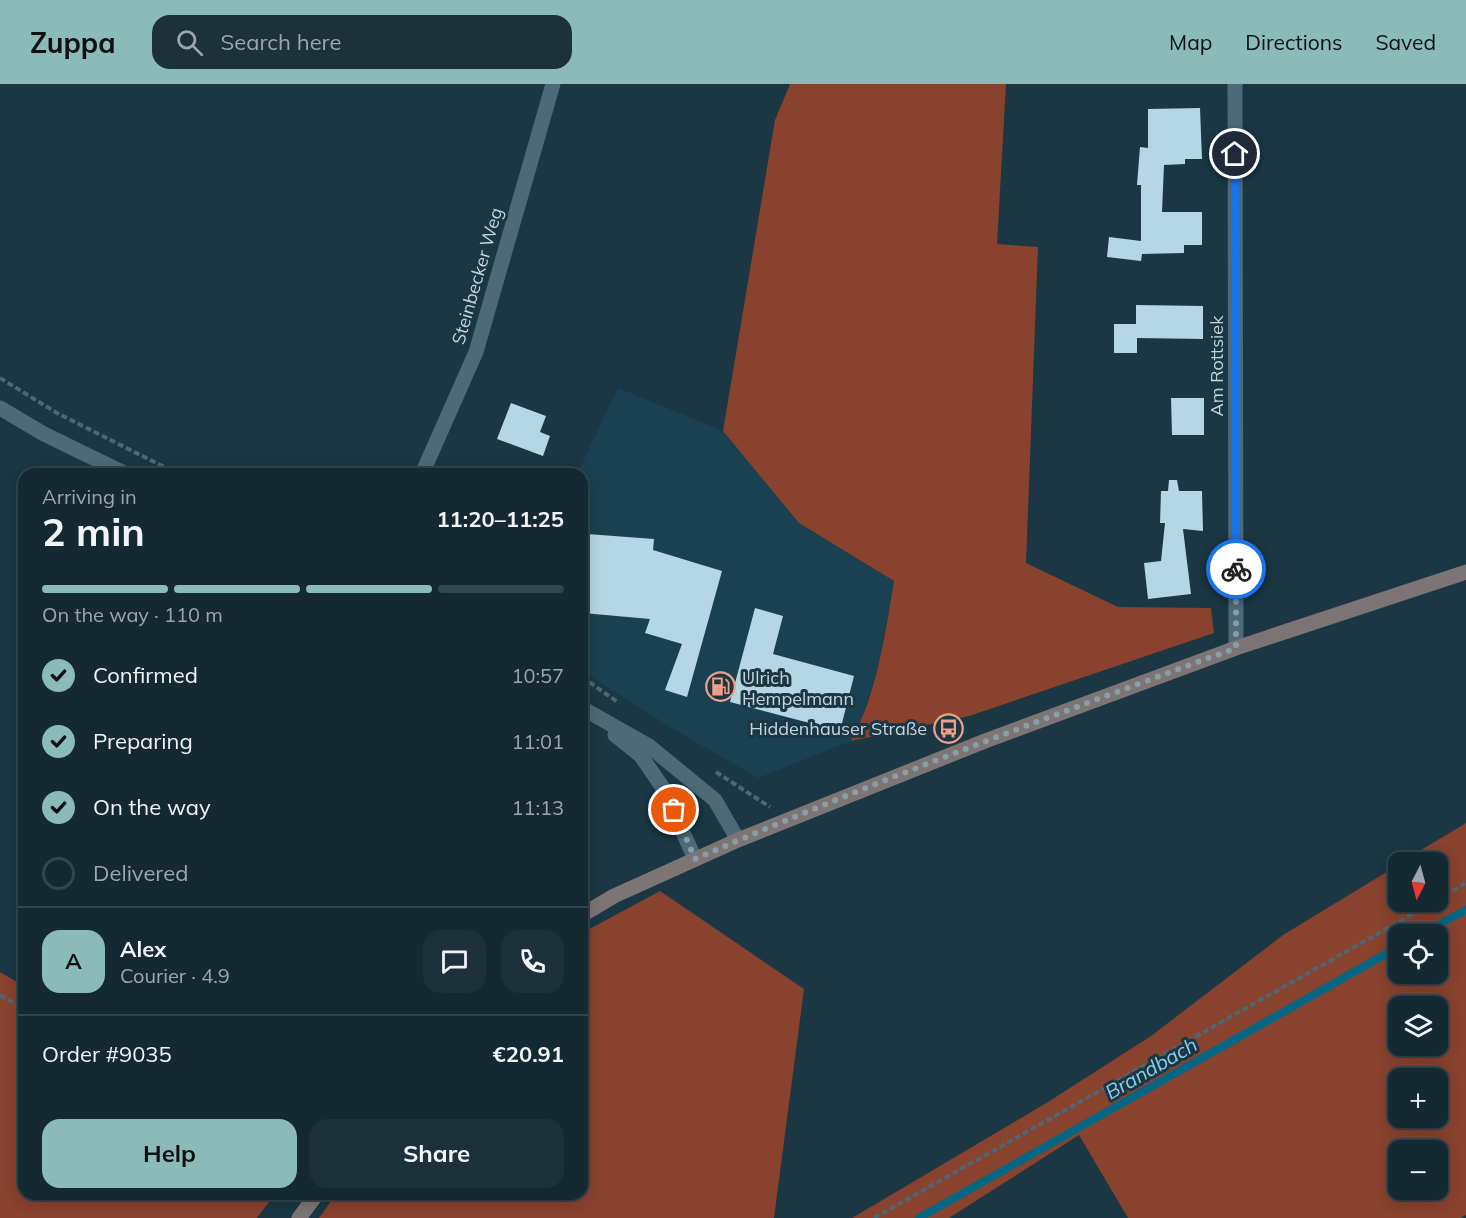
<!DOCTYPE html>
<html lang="en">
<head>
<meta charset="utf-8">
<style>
  body { margin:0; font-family:Mulish,sans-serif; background:#1d313a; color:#f1f3f6; height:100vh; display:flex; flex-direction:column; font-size:22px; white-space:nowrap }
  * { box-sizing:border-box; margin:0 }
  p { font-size:20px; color:#9da6ac }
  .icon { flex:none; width:33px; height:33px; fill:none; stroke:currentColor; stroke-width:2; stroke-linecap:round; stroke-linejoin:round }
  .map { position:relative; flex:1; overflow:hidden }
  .panel { position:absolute; left:18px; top:384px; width:570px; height:732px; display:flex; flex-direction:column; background:#142932; border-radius:18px; box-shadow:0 3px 15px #0003,0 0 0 2px #33454d }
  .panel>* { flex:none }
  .needle { width:39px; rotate:186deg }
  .fabs { position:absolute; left:1388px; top:768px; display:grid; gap:12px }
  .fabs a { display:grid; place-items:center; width:60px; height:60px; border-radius:12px; background:#142932; box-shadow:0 3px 15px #0003,0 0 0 2px #33454d; font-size:30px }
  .pin { position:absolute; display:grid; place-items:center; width:51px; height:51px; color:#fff; margin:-26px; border:3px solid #fff; border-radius:50%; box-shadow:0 2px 6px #0007 }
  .courier { position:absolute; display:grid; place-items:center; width:60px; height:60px; margin:-30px; border:4px solid #1a73e8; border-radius:50%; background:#fff; color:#222; box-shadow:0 2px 8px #0007 }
  .overview em { font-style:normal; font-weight:700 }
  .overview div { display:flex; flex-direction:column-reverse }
  .overview { display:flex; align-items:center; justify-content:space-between; height:102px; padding:0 24px }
  h1 { font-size:39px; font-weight:700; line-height:45px }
  .bar { display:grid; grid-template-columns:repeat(4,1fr); gap:9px 6px; align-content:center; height:72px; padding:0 24px }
  .bar i { height:8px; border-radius:4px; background:#33454d }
  .bar .on { background:#8bbbb9 }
  .bar p { grid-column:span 4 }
  .line { display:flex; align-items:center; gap:15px; padding:0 24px; border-top:2px solid #33454d }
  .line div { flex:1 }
  .round { display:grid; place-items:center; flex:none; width:63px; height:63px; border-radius:18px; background:#1d313a }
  ol { padding:0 24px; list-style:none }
  li { display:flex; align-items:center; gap:18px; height:66px }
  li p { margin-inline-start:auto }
  li .icon { padding:6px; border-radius:50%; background:#8bbbb9; color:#111; stroke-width:4 }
  li:last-child { color:#9da6ac }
  li i { width:33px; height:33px; border:3px solid #33454d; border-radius:50% }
  .primary-button { display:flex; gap:12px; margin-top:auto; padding:12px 24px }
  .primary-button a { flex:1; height:69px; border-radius:18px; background:#8bbbb9; color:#111; font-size:24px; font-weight:700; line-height:69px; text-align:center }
  .primary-button a+a { background:#1d313a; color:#f1f3f6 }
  header { display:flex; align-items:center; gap:36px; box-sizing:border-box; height:84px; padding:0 30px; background:#8bbbb9; color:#111 }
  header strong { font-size:28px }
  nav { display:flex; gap:33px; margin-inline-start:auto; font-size:21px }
  .search { width:420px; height:54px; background:#1d313a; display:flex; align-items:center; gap:15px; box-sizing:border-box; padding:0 21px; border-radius:18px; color:#9da6ac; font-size:22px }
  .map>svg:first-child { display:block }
</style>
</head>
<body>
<header>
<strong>Zuppa</strong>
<div class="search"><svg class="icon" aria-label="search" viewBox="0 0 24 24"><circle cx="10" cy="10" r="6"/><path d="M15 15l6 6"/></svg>Search here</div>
<nav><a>Map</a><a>Directions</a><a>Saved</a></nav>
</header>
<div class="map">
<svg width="1466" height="1134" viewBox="0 0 1466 1134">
  <rect width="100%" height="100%" fill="#1a3743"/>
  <path fill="#1a4151" d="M618 304 723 347 799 439 894 497 879 580 859 642 851 657 758 694 675 646 582 587V390H577Z"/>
  <g fill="#88422e" fill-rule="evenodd">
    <path d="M790 0H1006L997 160 1038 163 1026 479 1118 523 1211 524 1214 549 969 632 851 657C877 609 885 550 894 497L799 439 723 347 775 36Z"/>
    <path d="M1466 739V1131L1461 1134H1128L1079 1051 949 1134H852L1048 1018 1151 952 1283 851 1398 781V818H1437V778H1401ZM1398 850H1437V890H1398ZM1437 922V962H1398V922ZM1437 994V1034H1398V994ZM1437 1066V1106H1398V1066Z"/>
    <path d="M660 807 804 905 774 1134H319L336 1110H582V849Z"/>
    <path d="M0 888 24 902V1110H275L257 1134H0Z"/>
  </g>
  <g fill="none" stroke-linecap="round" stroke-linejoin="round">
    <g stroke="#066785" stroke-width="8">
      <path d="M1421 850 1466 826"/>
      <path d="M919 1134 1398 863"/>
    </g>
  </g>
  <g fill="#b4d6e5">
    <path d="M1200 24 1202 75H1185V80L1164 81 1162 128H1202V161H1184V169L1142 170 1141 177 1107 173 1109 153 1141 157V101H1137L1140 63 1148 64V25Z"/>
    <path d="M1136 221 1203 222V255L1137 254V269H1114V240H1136Z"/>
    <path d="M1171 314H1204V351H1172Z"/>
    <path d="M511 319 546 332 540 348 550 352 543 372 497 355Z"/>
    <path d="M1169 396H1177L1179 407H1202L1203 447 1183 445 1191 510 1148 515 1144 479 1161 477 1165 439H1160L1161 407H1168Z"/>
    <path d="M587 450 654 455 653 466 722 487 687 613 665 606 682 560 645 549 650 535 583 529 587 483H584Z"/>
    <path d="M755 524 783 532 773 570 854 592 840 647 730 618Z"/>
  </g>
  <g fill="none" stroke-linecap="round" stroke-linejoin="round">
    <g stroke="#4e6772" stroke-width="4" stroke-dasharray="6 3" stroke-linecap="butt">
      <path d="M0 294 57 329 178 390"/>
      <path d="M582 593 619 619"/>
      <path d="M716 688 770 723"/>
      <path d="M1437 816 1466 799"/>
      <path d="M0 911 24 925"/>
      <path d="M874 1134 1434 818"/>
    </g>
    <g stroke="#4c6a78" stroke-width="15">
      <path d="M1235 0 1236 564"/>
      <path d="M422 390 476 268 553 0"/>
    </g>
    <g stroke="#4c6a78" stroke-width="15">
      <path d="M0 324 44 350 126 390"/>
      <path d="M582 624 649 662 715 716 738 756"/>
      <path d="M615 651 641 672 663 704 695 775"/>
    </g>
    <g stroke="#7d7475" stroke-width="15">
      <path d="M582 831 614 812 738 756 985 657 1236 564 1466 488"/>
      <path d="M299 1134 317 1110"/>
    </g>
  </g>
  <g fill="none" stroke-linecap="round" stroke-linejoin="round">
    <path stroke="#899ea7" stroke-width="6" stroke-dasharray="0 10.8" d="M674 726 695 775C872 698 1054 631 1236 564V485"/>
    <path stroke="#1a73e8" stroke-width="8" d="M1235 70 1236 485"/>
  </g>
  <defs>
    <symbol id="fuel-ring" viewBox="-11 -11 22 22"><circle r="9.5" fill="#1a3743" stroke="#f39f86" stroke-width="1.5"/><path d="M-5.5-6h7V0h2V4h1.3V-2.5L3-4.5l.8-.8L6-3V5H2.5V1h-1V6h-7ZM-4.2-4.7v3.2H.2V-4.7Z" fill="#f39f86"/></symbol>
    <symbol id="bus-ring" viewBox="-11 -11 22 22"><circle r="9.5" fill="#1a3743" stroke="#f39f86" stroke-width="1.5"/><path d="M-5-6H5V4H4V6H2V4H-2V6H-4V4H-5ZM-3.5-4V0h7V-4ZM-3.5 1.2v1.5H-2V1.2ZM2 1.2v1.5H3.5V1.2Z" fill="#f39f86"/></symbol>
  </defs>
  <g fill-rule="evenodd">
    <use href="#fuel-ring" x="704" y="586" width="33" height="33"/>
    <use href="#bus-ring" x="932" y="628" width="33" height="33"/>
  </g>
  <g text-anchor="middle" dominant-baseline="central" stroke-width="6" stroke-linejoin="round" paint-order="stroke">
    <g font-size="18" fill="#c5d5dd" stroke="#1a3743">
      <text transform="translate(477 192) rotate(-74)">Steinbecker Weg</text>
      <text transform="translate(1216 282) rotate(-90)">Am Rottsiek</text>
    </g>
    <g font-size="18" fill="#c5d5dd" stroke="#1a3743" text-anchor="start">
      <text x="742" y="593">Ulrich<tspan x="742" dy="21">Hempelmann</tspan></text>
      <text x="927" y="644" text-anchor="end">Hiddenhauser Straße</text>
    </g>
    <g font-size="20" font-style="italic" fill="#87d1f1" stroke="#1a3743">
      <text transform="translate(1151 984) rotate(-30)">Brandbach</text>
    </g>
  </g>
</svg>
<div class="fabs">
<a><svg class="needle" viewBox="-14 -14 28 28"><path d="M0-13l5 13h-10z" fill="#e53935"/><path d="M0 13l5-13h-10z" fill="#9da6ac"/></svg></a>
<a><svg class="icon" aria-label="locate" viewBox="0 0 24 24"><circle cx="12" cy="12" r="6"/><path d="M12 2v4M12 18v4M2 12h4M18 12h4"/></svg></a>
<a><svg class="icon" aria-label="layers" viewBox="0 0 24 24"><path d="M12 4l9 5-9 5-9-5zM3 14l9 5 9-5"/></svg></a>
<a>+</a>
<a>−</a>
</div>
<div class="pin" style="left:674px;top:726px;background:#ea580c"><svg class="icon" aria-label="bag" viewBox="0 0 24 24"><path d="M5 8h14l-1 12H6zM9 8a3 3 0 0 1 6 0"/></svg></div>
<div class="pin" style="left:1235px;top:70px;background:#1f2937"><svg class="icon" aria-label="home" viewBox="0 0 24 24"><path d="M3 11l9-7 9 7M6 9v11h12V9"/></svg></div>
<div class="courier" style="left:1236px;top:485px"><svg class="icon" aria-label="bike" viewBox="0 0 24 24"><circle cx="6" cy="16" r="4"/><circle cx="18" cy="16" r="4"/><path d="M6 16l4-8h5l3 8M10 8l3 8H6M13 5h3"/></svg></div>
<section class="panel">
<div class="overview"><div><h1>2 min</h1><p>Arriving in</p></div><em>11:20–11:25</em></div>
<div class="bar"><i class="on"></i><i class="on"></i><i class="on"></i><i></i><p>On the way · 110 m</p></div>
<ol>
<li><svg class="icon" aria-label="check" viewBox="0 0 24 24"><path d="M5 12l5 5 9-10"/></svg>Confirmed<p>10:57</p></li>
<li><svg class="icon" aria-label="check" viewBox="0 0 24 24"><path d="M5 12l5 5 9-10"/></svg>Preparing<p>11:01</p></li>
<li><svg class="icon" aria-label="check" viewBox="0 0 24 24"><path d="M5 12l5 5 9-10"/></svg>On the way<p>11:13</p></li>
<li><i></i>Delivered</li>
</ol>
<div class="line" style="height:108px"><b class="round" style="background:#8bbbb9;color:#111">A</b><div><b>Alex</b><p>Courier · 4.9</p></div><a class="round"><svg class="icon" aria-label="chat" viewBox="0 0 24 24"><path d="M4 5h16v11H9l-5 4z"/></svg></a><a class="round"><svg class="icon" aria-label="phone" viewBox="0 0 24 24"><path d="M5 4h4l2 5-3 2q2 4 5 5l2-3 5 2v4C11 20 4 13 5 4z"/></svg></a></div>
<div class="line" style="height:78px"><div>Order #9035</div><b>€20.91</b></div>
<div class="primary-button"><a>Help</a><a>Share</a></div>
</section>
</div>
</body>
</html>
